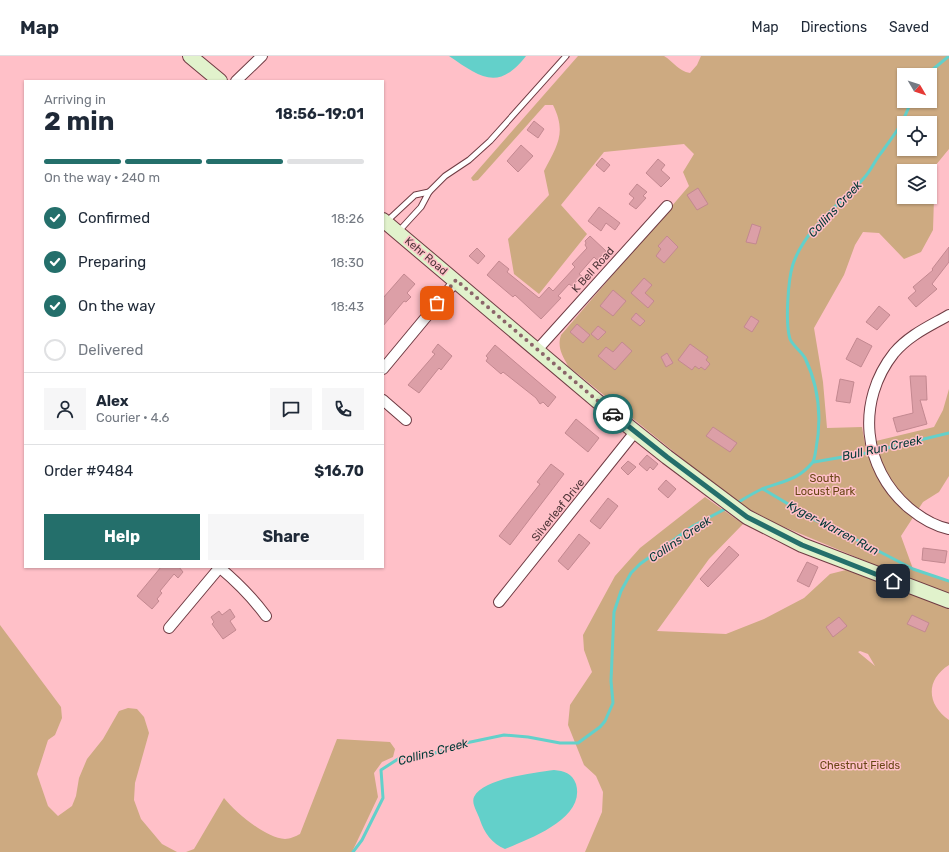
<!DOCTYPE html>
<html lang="en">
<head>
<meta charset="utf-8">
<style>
  body { margin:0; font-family:Rubik,sans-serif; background:#f6f6f7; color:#1f2937; height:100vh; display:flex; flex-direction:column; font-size:15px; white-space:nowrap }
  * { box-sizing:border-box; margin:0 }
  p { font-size:13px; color:#747a83 }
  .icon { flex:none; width:22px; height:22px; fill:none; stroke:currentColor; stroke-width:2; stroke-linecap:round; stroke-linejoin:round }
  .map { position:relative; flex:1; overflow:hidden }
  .sheet { position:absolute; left:24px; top:24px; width:360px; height:488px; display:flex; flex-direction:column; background:#fff; border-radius:0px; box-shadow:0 1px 3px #0004 }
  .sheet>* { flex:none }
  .needle { width:26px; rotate:129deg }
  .controls { position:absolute; left:897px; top:12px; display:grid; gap:8px }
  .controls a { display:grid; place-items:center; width:40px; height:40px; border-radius:0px; background:#fff; box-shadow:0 1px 3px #0004; font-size:20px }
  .pin { position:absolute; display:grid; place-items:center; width:34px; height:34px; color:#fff; margin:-17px; border-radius:8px; box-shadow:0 2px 6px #0006 }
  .courier { position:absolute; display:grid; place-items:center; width:40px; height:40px; margin:-20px; border:3px solid #246f6b; border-radius:50%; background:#fff; color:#222; box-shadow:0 1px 5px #0007 }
  .headline em { font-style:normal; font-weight:700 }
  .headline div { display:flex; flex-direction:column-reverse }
  .headline { display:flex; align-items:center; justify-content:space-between; height:68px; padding:0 20px }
  h1 { font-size:26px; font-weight:700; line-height:30px }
  .bar { display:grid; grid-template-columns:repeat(4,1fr); gap:6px 4px; align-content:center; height:48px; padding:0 20px }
  .bar i { height:5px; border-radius:3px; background:#e0e1e3 }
  .bar .active { background:#246f6b }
  .bar p { grid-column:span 4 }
  .line { display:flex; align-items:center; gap:10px; padding:0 20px; border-top:1px solid #e0e1e3 }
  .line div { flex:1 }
  .round { display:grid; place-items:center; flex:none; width:42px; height:42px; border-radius:0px; background:#f6f6f7 }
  ol { padding:0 20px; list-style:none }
  li { display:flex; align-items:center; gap:12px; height:44px }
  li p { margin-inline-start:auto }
  li .icon { padding:4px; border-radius:50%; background:#246f6b; color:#fff; stroke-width:4 }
  li:last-child { color:#747a83 }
  li i { width:22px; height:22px; border:2px solid #e0e1e3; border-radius:50% }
  .cta { display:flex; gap:8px; margin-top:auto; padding:8px 20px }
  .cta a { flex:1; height:46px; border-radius:0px; background:#246f6b; color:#fff; font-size:16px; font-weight:700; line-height:46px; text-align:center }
  .cta a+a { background:#f6f6f7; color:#1f2937 }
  header { display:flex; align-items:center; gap:24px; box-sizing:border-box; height:56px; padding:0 20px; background:#fff; border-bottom:1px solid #e0e1e3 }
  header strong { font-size:19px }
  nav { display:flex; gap:22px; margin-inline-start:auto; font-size:14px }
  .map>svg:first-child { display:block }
</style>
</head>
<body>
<header>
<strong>Map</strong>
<nav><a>Map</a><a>Directions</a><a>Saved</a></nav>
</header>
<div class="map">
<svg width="949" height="796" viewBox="0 0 949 796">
  <rect width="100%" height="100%" fill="#ffc0c8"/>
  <g fill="#cdaa81" fill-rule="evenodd">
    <path d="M578 0H664C674 6 678 15 690 17L697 9 701 0H949V93L935 110 933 174 921 196 904 203 879 177 863 176 855 189 844 219 814 272 823 326 827 372 862 371 866 393 878 391 876 385 934 371 943 354 949 333V420L939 436 923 446 901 480 913 513 949 525V540L777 468 747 452 705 421 568 310C562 299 557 291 561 279L689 130 683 116 694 98 684 88 604 96 561 149 587 178 539 238 514 218 508 183 549 139 544 115C557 90 567 77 553 49H545L478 124 473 125 471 122ZM904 19H930V45H904ZM904 67H930V93H904ZM904 115H930V141H904Z"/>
    <path d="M705 441 743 468 709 503 657 575 726 578 764 563 804 542 830 518 846 514 949 551V609C925 624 927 649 949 664V796H585L602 756 603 736 596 720 584 709 568 669 570 649 592 616 584 594 583 579 615 520 640 492ZM860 595 868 598 875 610 858 596Z"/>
    <path d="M0 569 61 651 62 662 55 679 48 684 37 718 48 750 58 760 72 750 76 740 79 722 87 703 103 683 119 655 128 652 137 653 144 661 149 677 135 727 134 744 141 763 162 788 177 796H0Z"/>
    <path d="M337 683 390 686 395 693 393 701 382 706 374 717 378 741 352 796H186L194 793 224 742C236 757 266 782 285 783 290 783 296 780 300 778Z"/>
  </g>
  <g fill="#63d0ca">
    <path d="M449 0H526C498 36 480 21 449 0Z"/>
    <path d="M554 714C564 715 572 717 576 728 586 763 528 783 505 793 492 788 484 776 480 764 478 757 471 748 474 741 483 722 535 717 554 714Z"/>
  </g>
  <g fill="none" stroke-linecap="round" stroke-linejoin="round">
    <g stroke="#63d0ca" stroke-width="3">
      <path d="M926 19 949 0"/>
      <path d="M814 406 866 397 949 377"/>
      <path d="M763 433 815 464 861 486 913 513 949 525"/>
      <path d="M735 448C744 443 753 437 762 433 782 425 797 425 812 407 815 404 815 397 816 393 822 361 819 331 805 302 801 295 793 290 790 283 785 267 788 224 793 208 806 171 840 149 864 122 871 115 875 104 881 97 895 78 903 68 911 45"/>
      <path d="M353 796 362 784 383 742 381 714 398 703 429 699 461 688 504 679 528 681 560 687H578L600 671 605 665 613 647 611 625 614 556 621 535 631 517 640 508 693 470 727 452"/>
    </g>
  </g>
  <g fill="#dc9fa7" stroke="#c38890">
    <path d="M534 65 544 73 538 82 527 74Z"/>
    <path d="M521 89 533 100 518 116 507 105Z"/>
    <path d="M602 102 610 109 604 116 596 109Z"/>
    <path d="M658 103 665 109 661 114 670 122 661 131 646 117Z"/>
    <path d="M637 128 647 136 643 140 646 142 636 153 629 148 634 142 629 138Z"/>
    <path d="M698 132 708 148 697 154 687 139Z"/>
    <path d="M599 151 620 167 615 174 606 167 601 175 588 165Z"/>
    <path d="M752 168 761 171 756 188 746 186Z"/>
    <path d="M590 180 606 195 597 204 594 201 579 218 582 220 572 230 569 228 558 240 561 242 541 263 515 239 513 241 487 219 499 205 509 213 507 216 539 242 549 231 553 235 575 211 572 208 587 192 585 189 586 187 585 185Z"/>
    <path d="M667 180 678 191 664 207 656 200 661 193 658 190Z"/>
    <path d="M949 191V206L932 228 937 233 916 251 908 242 916 235 913 231 933 214 932 213Z"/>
    <path d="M477 192 485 200 478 208 469 200Z"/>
    <path d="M404 218 415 228 407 237 411 241 406 246 404 245 383 270V242Z"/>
    <path d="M644 222 652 229 645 237 654 245 648 252 631 237Z"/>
    <path d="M613 234 626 245 613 260 600 250Z"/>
    <path d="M879 250 890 259 877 274 866 266Z"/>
    <path d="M636 257 645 265 640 270 631 263Z"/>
    <path d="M751 260 759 265 752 276 744 271Z"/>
    <path d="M577 268 590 279 583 287 570 276Z"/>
    <path d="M598 270 606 276 598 284 591 278Z"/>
    <path d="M857 282 872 290 861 311 846 303Z"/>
    <path d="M622 286 632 295 615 314 598 300 606 291 613 296Z"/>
    <path d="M438 288 452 300 441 314 439 312 419 337 408 329 435 298 432 296Z"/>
    <path d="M690 288 708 301 706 304 710 308 705 314 701 311 699 313 695 310 692 314 678 304Z"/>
    <path d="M495 289 556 341 548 351 543 346 540 348 536 342 503 316 501 318 486 305 488 302 486 300Z"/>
    <path d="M667 297 673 307 666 311 661 301Z"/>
    <path d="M910 320H926L927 344H920L927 368 897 376 893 362 913 357Z"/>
    <path d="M840 323 854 326 850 347 836 345Z"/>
    <path d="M576 363 599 382 588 396 565 377Z"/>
    <path d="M713 371 737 387 730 396 706 380Z"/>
    <path d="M647 399 658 408 653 414 650 411 647 415 639 408Z"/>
    <path d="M628 405 636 411 628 419 621 412Z"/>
    <path d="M551 408 564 418 510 489 499 480 540 428 537 426Z"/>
    <path d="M666 424 676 433 668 442 658 433Z"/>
    <path d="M608 442 618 450 600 473 590 465Z"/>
    <path d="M579 478 590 487 568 514 558 505Z"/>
    <path d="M729 490 739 499 708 531 700 523Z"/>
    <path d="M923 492 947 495 945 507 922 504Z"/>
    <path d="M807 506 818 511 809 531 797 525Z"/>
    <path d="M161 511H179L183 516 178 522 174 518 160 535 162 537 157 543 159 545 152 553 137 540Z"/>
    <path d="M230 553 235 561 230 565 236 574 223 583 212 568 214 566 211 561 219 555 222 559Z"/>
    <path d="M912 559 929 567 925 576 907 568Z"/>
    <path d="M839 561 847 570 833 581 826 571Z"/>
  </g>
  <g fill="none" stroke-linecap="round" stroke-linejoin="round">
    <defs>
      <g id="lane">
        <path d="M386 166 415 139 429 136"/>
        <path d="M398 176 421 151 429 136 445 120 469 104 490 85 566 0"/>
      </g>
      <g id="street">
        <path d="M236 25 262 0"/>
        <path d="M949 259C930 270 909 279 894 297 856 345 862 412 909 452 921 462 934 470 949 473"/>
        <path d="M537 294 667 150"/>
        <path d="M383 313 456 225"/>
        <path d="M383 344 406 364"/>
        <path d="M219 511C237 526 252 541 266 560"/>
        <path d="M499 546 635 376"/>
        <path d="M169 572 220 511"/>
      </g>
      <g id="secondary">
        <path d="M190 0 220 25"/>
        <path d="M383 164 603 350 667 401 747 461 802 489 949 545"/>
      </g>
    </defs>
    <use href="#lane" stroke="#6f3b43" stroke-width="7"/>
    <use href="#street" stroke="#6f3b43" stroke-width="12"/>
    <use href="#secondary" stroke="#6f3b43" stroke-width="16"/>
    <use href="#lane" stroke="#fff" stroke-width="5"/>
    <use href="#street" stroke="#fff" stroke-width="10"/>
    <use href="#secondary" stroke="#e1f2cc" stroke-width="14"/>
  </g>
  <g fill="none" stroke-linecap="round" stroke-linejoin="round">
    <path stroke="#8b656a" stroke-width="4" stroke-dasharray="0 7.2" d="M437 247 456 224 613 358"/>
    <path stroke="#246f6b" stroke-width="5" d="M613 358 667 401 747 461 802 489 893 525"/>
  </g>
  <g text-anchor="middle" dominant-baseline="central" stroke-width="3" stroke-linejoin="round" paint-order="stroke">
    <g font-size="11" fill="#4d3437" stroke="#ffc0c8">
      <text transform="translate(426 200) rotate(40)">Kehr Road</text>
      <text transform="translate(593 214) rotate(-48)">K Bell Road</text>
      <text transform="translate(558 454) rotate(-51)">Silverleaf Drive</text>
    </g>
    <g font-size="11" fill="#684514" stroke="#ffc0c8">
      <text x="825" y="422">South<tspan x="825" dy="13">Locust Park</tspan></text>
      <text x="860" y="709">Chestnut Fields</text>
    </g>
    <g font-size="12" font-style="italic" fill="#013836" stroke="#ffc0c8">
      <text transform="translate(835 153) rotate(-47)">Collins Creek</text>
      <text transform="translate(882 392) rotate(-12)">Bull Run Creek</text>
      <text transform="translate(833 472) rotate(28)">Kyger-Warren Run</text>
      <text transform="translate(680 483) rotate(-34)">Collins Creek</text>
      <text transform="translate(433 696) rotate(-15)">Collins Creek</text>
    </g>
  </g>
</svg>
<div class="controls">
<a><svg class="needle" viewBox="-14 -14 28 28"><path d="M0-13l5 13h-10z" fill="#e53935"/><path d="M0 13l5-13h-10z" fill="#747a83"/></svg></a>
<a><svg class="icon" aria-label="locate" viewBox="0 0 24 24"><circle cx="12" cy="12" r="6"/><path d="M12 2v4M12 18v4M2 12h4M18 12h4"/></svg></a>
<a><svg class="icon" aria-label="layers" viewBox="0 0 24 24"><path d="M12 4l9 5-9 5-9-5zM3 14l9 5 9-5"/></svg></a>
</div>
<div class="pin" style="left:437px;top:247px;background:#ea580c"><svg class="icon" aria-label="bag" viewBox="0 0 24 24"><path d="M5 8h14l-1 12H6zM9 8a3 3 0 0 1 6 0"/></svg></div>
<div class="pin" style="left:893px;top:525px;background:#1f2937"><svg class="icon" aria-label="home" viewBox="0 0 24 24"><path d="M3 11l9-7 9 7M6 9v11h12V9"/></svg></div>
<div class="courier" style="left:613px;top:358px"><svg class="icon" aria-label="car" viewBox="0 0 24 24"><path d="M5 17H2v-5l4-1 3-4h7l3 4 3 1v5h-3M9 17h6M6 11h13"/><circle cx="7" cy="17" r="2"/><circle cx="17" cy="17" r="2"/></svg></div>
<section class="sheet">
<div class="headline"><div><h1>2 min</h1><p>Arriving in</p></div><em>18:56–19:01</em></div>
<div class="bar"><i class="active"></i><i class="active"></i><i class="active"></i><i></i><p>On the way · 240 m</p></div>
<ol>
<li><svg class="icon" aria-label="check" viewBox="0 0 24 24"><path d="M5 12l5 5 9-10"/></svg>Confirmed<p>18:26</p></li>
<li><svg class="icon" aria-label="check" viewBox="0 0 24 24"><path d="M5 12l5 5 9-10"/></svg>Preparing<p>18:30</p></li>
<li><svg class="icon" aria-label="check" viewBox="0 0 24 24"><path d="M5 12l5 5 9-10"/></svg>On the way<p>18:43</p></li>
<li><i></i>Delivered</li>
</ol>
<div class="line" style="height:72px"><a class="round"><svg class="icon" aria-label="person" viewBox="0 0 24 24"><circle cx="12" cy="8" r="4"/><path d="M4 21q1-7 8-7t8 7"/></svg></a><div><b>Alex</b><p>Courier · 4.6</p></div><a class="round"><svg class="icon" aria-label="chat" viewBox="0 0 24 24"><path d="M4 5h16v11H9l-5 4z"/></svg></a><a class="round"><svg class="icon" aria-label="phone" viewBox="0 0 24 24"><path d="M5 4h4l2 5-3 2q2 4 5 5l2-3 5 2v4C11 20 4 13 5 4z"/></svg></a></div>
<div class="line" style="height:52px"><div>Order #9484</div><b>$16.70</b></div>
<div class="cta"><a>Help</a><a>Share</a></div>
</section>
</div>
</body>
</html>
